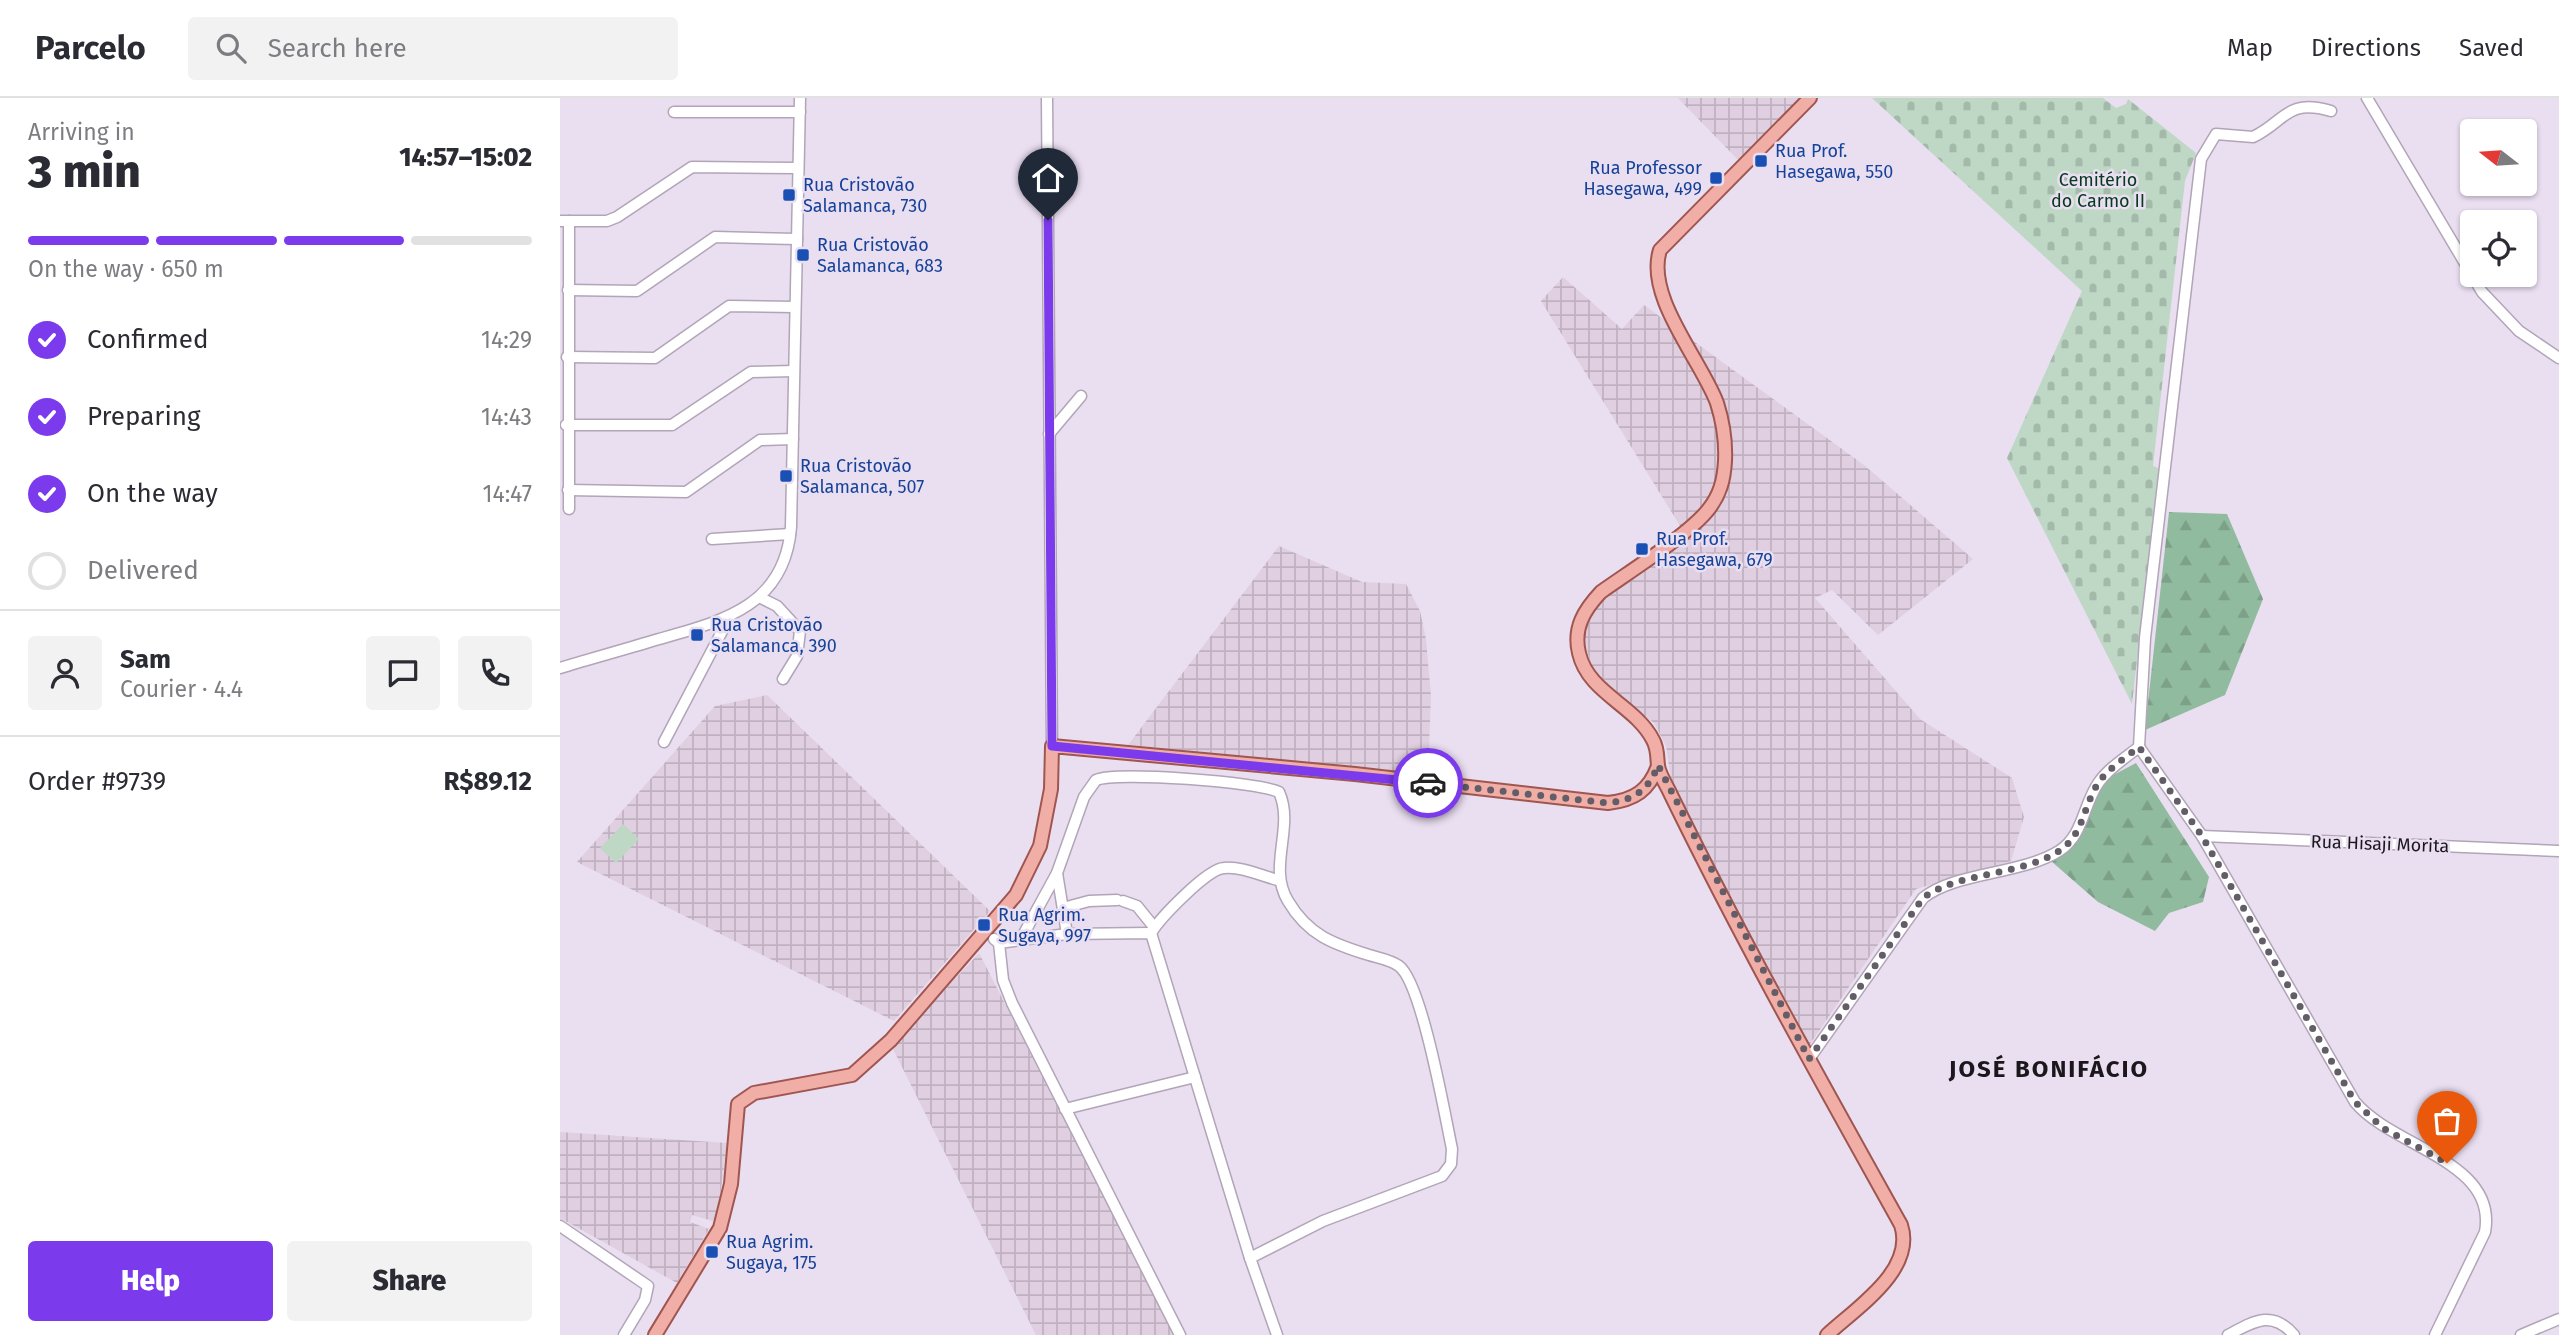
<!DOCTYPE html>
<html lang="en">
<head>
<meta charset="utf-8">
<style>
  body { margin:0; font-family:"Fira Sans",sans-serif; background:#f2f2f3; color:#2b2b33; height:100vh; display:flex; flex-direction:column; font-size:26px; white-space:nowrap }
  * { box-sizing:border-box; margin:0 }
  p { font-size:23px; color:#7c7c81 }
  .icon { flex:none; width:38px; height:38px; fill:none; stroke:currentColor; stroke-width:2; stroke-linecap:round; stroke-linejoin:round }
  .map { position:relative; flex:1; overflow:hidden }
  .panel { display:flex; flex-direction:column; background:#fff; width:560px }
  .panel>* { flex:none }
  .needle { width:46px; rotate:287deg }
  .fabs { position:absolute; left:1900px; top:21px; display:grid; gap:14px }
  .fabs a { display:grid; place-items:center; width:77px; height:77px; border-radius:7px; background:#fff; box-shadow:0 2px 5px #0004; font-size:35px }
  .pin { position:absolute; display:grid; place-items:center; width:60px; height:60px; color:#fff; margin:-72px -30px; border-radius:50% 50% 50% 0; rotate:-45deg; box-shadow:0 0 7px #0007 }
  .pin .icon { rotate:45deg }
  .courier { position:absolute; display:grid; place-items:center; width:70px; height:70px; margin:-35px; border:5px solid #7c3aed; border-radius:50%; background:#fff; color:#222; box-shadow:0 2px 9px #0007 }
  .overview em { font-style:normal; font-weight:800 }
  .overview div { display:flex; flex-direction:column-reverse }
  .overview { display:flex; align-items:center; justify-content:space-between; height:119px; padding:0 28px }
  h1 { font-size:46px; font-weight:800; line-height:52px }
  .bar { display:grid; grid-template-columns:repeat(4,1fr); gap:10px 7px; align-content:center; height:84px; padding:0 28px }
  .bar i { height:9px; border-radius:5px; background:#e1e1e2 }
  .bar .selected { background:#7c3aed }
  .bar p { grid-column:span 4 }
  .line { display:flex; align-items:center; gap:18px; padding:0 28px; border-top:2px solid #e1e1e2 }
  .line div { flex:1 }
  .round { display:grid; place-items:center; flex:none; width:74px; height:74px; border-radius:7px; background:#f2f2f3 }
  ol { padding:0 28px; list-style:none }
  li { display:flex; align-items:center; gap:21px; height:77px }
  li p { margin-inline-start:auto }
  li .icon { padding:7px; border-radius:50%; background:#7c3aed; color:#fff; stroke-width:4 }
  li:last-child { color:#7c7c81 }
  li i { width:38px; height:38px; border:4px solid #e1e1e2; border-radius:50% }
  .action { display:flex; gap:14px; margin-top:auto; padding:14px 28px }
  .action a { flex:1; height:80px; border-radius:7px; background:#7c3aed; color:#fff; font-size:28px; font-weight:800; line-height:80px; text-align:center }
  .action a+a { background:#f2f2f3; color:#2b2b33 }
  header { display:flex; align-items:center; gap:42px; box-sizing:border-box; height:98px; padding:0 35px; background:#fff; border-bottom:2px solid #e1e1e2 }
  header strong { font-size:33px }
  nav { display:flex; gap:38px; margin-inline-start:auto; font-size:24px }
  .search { width:490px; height:63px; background:#f2f2f3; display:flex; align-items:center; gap:18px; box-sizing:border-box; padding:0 24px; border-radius:7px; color:#7c7c81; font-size:26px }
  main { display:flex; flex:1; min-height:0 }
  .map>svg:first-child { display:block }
</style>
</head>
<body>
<header>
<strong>Parcelo</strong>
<div class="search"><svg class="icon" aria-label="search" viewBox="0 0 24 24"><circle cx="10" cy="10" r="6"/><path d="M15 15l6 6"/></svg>Search here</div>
<nav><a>Map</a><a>Directions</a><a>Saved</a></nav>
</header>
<main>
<section class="panel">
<div class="overview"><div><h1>3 min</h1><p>Arriving in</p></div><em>14:57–15:02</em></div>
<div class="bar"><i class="selected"></i><i class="selected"></i><i class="selected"></i><i></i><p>On the way · 650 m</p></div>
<ol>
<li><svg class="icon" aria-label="check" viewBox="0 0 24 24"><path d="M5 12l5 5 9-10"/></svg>Confirmed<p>14:29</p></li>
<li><svg class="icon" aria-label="check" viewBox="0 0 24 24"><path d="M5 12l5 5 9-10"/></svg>Preparing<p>14:43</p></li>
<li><svg class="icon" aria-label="check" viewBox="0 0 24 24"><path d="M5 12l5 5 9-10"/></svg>On the way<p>14:47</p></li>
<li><i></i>Delivered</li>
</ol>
<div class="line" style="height:126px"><a class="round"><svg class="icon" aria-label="person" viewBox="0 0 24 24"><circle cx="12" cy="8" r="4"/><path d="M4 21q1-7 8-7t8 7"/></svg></a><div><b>Sam</b><p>Courier · 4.4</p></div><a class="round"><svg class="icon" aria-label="chat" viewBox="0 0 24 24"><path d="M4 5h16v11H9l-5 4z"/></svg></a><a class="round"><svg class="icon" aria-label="phone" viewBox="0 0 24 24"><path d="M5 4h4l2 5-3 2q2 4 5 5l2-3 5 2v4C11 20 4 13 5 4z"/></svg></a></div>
<div class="line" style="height:91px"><div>Order #9739</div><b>R$89.12</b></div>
<div class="action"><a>Help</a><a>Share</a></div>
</section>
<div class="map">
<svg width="1999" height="1237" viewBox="0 0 1999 1237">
  <defs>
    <pattern id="industrial-grid" width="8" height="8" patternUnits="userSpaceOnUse" patternTransform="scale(1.75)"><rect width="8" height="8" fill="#e0cfe0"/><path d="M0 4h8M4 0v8" fill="none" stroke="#c0b1c0"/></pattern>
    <pattern id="forest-firs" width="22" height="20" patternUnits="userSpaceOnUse" patternTransform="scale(1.75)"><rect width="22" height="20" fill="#91bb9e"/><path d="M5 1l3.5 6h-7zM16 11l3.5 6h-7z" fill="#7ca088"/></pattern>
    <pattern id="cemetery-stones" width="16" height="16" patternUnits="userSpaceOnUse" patternTransform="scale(1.75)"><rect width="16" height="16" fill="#bed8c5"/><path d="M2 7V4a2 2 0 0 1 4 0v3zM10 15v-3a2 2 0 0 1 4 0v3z" fill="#a3b9a9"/></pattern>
  </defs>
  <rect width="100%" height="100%" fill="#eadef1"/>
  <g fill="url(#industrial-grid)">
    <path d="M1118 0H1246L1183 67Z"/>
    <path d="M1003 179 1062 231 1084 207 1304 367 1413 461 1318 537 1272 492 1255 500 1360 621 1452 680 1464 719 1451 763 1356 791 1248 949 1112 689 1106 648 1094 625 1047 588 1035 575 1029 560 1025 542 1027 524 1039 505 1127 439 981 203Z"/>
    <path d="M719 448 802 484 846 486 860 513 866 541 871 598 868 676 568 647Z"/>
    <path d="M207 597 430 813 334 923 17 764 155 608Z"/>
    <path d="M419 855 615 1237H476L332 949Z"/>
    <path d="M0 1034 167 1045 158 1115 153 1123 132 1117 130 1124 149 1131 117 1185 0 1120Z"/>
  </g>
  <g fill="url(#forest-firs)">
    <path d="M1609 414 1667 416 1703 501 1665 597 1585 632Z"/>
    <path d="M1576 665 1649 779 1643 804 1609 815 1595 833 1538 804 1491 763 1546 681Z"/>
  </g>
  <path fill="url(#cemetery-stones)" d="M1312 0H1543L1556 10 1566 6 1568 1 1636 55 1625 83 1593 368 1598 370V377L1572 606 1447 360 1522 193Z"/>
  <path fill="#bed8c5" d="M63 726 79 741 56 765 40 750Z"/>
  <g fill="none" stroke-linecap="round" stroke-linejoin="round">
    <defs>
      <g id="minor">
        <path d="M487 0 492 648"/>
        <path d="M1807 0 1922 194 1959 233 1999 260"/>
        <path d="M114 14H240"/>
        <path d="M0 123H47L57 119 132 69 238 70"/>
        <path d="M8 192 77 193 155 139 237 141"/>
        <path d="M7 259 95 260 169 208 235 209"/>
        <path d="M6 327H112L191 274 234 273"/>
        <path d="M489 336 521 298"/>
        <path d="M8 392 126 394 200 342 233 341"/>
        <path d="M9 411V123"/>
        <path d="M152 441 230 436"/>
        <path d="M199 499 217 508 240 533 237 558 223 581"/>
        <path d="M0 570C33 560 66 551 99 541 163 523 225 508 231 429L240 0"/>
        <path d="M104 644 169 520"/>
        <path d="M1579 649 1585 540 1641 61 1656 36 1693 39C1725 24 1726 0 1771 13"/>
        <path d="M1579 649 1642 738 1795 1004C1832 1049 1938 1063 1925 1134L1875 1237"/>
        <path d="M1642 738 1999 753"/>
        <path d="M497 775 507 836"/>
        <path d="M563 803 577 808 594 829"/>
        <path d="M503 810 529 803 557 802"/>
        <path d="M591 835C600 820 647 771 664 770 681 768 702 778 718 782"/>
        <path d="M434 841 439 845 507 836 591 835 690 1160 717 1237"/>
        <path d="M461 841 497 775 524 699 536 682C556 673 699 684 719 694 735 729 707 769 728 803 748 837 773 846 809 857 819 860 831 862 839 868 862 885 885 1018 892 1051L891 1066 882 1078 763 1123 690 1160"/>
        <path d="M439 845 443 882 452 905 620 1237"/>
        <path d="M1249 961 1363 800C1395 774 1460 777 1499 753 1524 737 1523 706 1539 684 1549 670 1565 660 1579 649"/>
        <path d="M505 1011 635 979"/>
        <path d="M0 1128 88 1188 85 1202 64 1237"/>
        <path d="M1668 1237C1693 1224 1712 1211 1734 1237"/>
        <path d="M1961 1237 1999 1221"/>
      </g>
      <g id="major">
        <path d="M1250 0 1100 152C1085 199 1141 262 1157 305 1163 324 1166 343 1165 363 1164 382 1160 397 1148 412 1128 437 1069 474 1041 494 1024 512 1013 530 1019 555 1028 595 1075 607 1093 642 1098 651 1097 659 1098 668 1100 678 1107 688 1111 697 1182 843 1262 985 1341 1127 1356 1172 1296 1210 1267 1237"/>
        <path d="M95 1237 160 1130 171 1086 178 1006 194 995 292 977 331 942 456 797 480 748 491 691 492 648 795 676 1048 705C1075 702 1089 692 1098 668"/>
      </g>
    </defs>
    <use href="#minor" stroke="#b1a5b7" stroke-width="13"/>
    <use href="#major" stroke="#a05650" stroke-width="16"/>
    <use href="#minor" stroke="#fff" stroke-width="10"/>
    <use href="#major" stroke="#f1aea6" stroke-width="12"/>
  </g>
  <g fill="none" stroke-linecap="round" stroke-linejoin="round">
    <path stroke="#635d67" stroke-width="7" stroke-dasharray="0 12.6" d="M868 685 1048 705C1074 702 1089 692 1098 667L1249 961 1363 800C1397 774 1460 778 1499 753 1524 737 1523 707 1539 684 1549 670 1565 660 1579 649L1642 738 1795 1004 1823 1030 1887 1065"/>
    <path stroke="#7c3aed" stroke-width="9" d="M488 122 492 648 868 685"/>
  </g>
  <g fill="#1a4fb4" stroke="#eadef1" stroke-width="2.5">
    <rect x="1194" y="56" width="14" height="14" rx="3.5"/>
    <rect x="1149" y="73" width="14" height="14" rx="3.5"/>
    <rect x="222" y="90" width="14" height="14" rx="3.5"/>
    <rect x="236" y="150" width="14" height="14" rx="3.5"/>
    <rect x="219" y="371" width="14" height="14" rx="3.5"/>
    <rect x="1075" y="444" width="14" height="14" rx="3.5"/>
    <rect x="130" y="530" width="14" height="14" rx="3.5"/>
    <rect x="417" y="820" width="14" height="14" rx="3.5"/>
    <rect x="145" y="1147" width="14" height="14" rx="3.5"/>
  </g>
  <g text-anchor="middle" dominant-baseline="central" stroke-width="5" stroke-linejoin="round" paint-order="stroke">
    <g font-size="18" fill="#164399" stroke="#eadef1" text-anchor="start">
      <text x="1215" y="53">Rua Prof.<tspan x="1215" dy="21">Hasegawa, 550</tspan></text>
      <text x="1142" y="70" text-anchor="end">Rua Professor<tspan x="1142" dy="21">Hasegawa, 499</tspan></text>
      <text x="243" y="87">Rua Cristovão<tspan x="243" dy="21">Salamanca, 730</tspan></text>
      <text x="257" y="147">Rua Cristovão<tspan x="257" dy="21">Salamanca, 683</tspan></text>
      <text x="240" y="368">Rua Cristovão<tspan x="240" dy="21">Salamanca, 507</tspan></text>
      <text x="1096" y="441">Rua Prof.<tspan x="1096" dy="21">Hasegawa, 679</tspan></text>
      <text x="151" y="527">Rua Cristovão<tspan x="151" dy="21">Salamanca, 390</tspan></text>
      <text x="438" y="817">Rua Agrim.<tspan x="438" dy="21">Sugaya, 997</tspan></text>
      <text x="166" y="1144">Rua Agrim.<tspan x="166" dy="21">Sugaya, 175</tspan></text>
    </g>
    <g font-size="18" fill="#053a1e" stroke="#eadef1">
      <text x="1538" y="82">Cemitério<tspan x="1538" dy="21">do Carmo II</tspan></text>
    </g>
    <g font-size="18" fill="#1b171d" stroke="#eadef1">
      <text transform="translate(1820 746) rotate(2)">Rua Hisaji Morita</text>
    </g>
    <g font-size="24" font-weight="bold" letter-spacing="2" fill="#1b171d" stroke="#eadef1">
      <text x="1489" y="971">JOSÉ BONIFÁCIO</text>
    </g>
  </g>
</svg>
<div class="fabs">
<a><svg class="needle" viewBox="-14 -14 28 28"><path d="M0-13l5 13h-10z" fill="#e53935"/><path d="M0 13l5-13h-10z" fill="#7c7c81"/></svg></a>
<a><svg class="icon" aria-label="locate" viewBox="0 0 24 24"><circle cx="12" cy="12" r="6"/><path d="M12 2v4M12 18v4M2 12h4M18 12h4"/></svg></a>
</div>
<div class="pin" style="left:1887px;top:1065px;background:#ea580c"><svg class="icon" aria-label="bag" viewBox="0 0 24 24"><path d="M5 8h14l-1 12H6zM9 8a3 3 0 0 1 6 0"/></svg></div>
<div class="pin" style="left:488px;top:122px;background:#1f2937"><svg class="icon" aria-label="home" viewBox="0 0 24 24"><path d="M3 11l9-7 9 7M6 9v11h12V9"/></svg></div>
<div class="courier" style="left:868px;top:685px"><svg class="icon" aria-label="car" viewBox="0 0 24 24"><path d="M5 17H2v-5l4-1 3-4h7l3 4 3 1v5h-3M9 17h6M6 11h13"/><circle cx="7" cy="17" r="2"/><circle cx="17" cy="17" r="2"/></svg></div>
</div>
</main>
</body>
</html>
